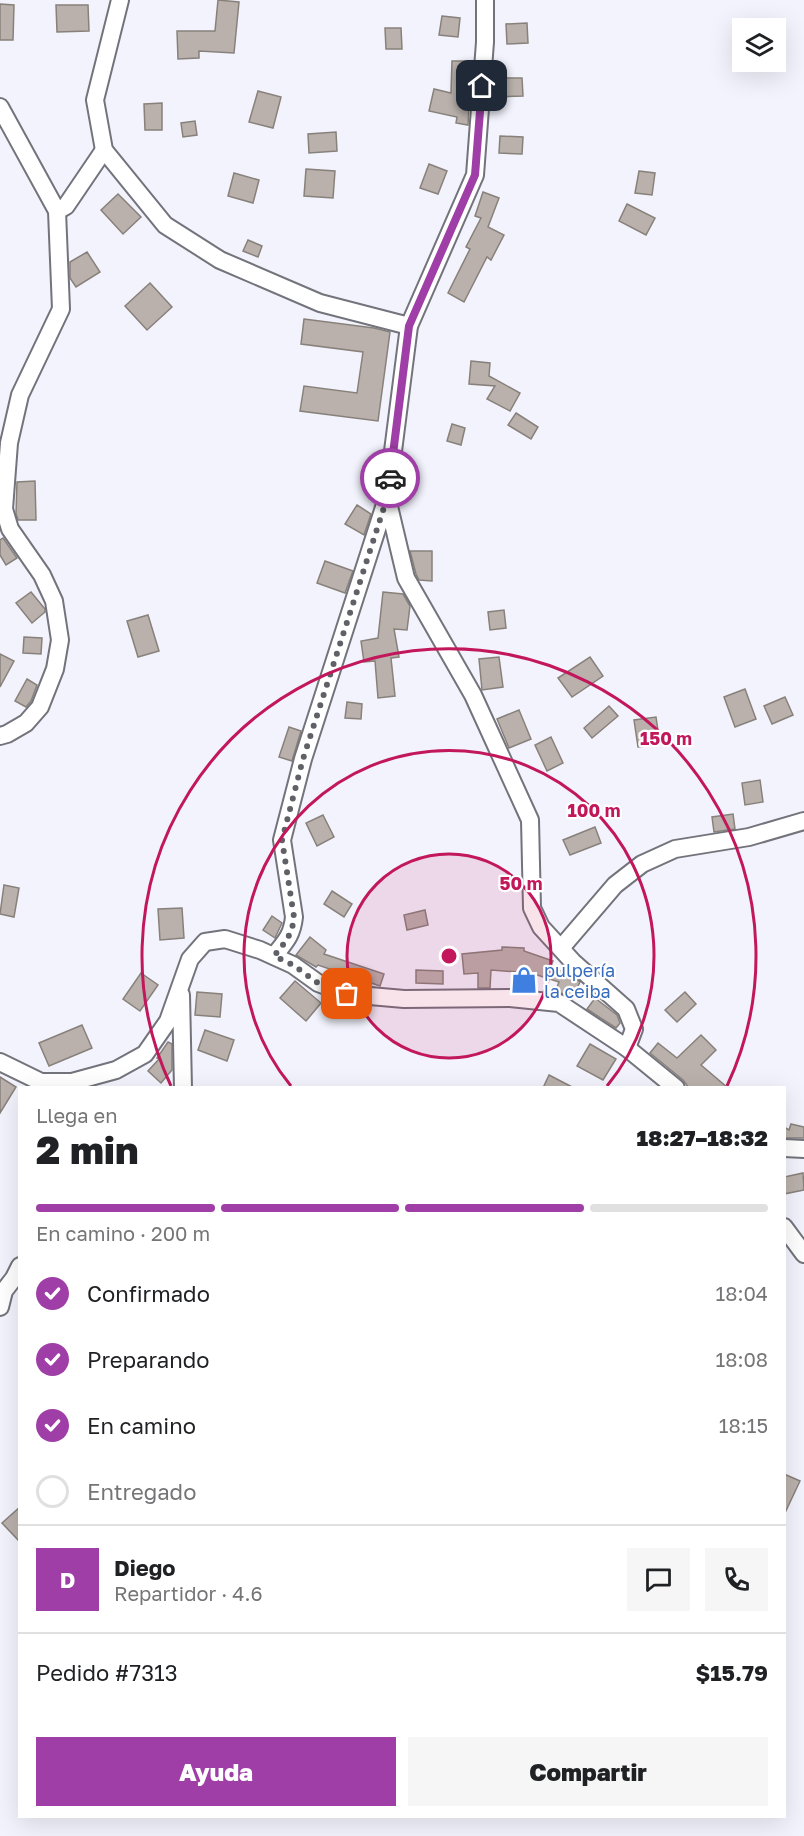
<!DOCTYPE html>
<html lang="es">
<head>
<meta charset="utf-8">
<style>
  body { margin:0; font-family:"Golos Text",sans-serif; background:#f6f6f6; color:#202124; height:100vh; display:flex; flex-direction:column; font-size:22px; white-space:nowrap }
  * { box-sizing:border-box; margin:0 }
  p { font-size:20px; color:#757577 }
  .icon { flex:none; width:33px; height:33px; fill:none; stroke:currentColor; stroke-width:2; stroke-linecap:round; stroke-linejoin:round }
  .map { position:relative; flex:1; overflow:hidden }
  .panel { position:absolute; left:18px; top:1086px; width:768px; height:732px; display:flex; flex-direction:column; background:#fff; border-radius:0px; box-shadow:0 6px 24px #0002 }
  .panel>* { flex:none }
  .fabs { position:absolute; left:732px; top:18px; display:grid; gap:12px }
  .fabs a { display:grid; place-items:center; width:54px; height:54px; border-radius:0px; background:#fff; box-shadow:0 6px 24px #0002; font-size:30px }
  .pin { position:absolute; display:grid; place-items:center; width:51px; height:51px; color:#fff; margin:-26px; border-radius:12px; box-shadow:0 3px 9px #0006 }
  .courier { position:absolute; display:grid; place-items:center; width:60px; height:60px; margin:-30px; border:4px solid #9f3ea6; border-radius:50%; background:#fff; color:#222; box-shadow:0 2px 8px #0007 }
  .head em { font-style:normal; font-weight:800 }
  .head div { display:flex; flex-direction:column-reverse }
  .head { display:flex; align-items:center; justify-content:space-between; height:102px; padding:0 18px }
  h1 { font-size:39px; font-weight:800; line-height:45px }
  .bar { display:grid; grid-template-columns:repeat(4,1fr); gap:9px 6px; align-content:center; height:72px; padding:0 18px }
  .bar i { height:8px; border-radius:4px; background:#e0e0e0 }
  .bar .on { background:#9f3ea6 }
  .bar p { grid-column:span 4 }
  .line { display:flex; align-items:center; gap:15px; padding:0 18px; border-top:2px solid #e0e0e0 }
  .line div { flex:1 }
  .round { display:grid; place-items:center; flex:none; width:63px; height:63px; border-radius:0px; background:#f6f6f6 }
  ol { padding:0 18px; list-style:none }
  li { display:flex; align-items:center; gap:18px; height:66px }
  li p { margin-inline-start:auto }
  li .icon { padding:6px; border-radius:50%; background:#9f3ea6; color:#fff; stroke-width:4 }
  li:last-child { color:#757577 }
  li i { width:33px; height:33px; border:3px solid #e0e0e0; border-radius:50% }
  .cta { display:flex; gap:12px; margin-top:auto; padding:12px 18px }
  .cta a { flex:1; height:69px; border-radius:0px; background:#9f3ea6; color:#fff; font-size:24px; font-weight:800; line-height:69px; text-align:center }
  .cta a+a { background:#f6f6f6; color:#202124 }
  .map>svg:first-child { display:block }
</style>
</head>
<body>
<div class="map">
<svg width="804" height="1836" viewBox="0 0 804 1836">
  <rect width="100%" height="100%" fill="#f2f3fc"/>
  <g fill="#bab1ac" stroke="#88817b" stroke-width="1.5">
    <path d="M218 0 239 2 234 53 199 51V58L178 59 177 31H215Z"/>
    <path d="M0 4 14 5 13 40H0Z"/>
    <path d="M56 5H88L89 31 57 32Z"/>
    <path d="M442 16 460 18 458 37 439 35Z"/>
    <path d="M527 23 528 43 507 44 506 24Z"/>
    <path d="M385 28H401L402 49H386Z"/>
    <path d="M452 61H471L468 125 456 123 457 117 429 111 434 89 451 93Z"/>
    <path d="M496 78H522L523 96 497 97Z"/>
    <path d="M258 91 281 97 273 128 249 122Z"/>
    <path d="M162 103V130H145L144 104Z"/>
    <path d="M195 121 197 135 183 137 181 123Z"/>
    <path d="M336 132 337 151 309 153 308 134Z"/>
    <path d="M500 136 523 137 522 154 499 153Z"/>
    <path d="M429 164 447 171 438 194 420 188Z"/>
    <path d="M306 169 335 171 333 198 304 196Z"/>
    <path d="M639 171 655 173 652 195 635 193Z"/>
    <path d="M234 173 259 180 253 203 228 196Z"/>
    <path d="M483 192 499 198 488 227 504 235 491 260 487 257 464 302 448 293 470 249 466 247 481 218 475 216Z"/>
    <path d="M118 194 141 217 123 234 101 210Z"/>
    <path d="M627 204 655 218 646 235 619 221Z"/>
    <path d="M248 240 262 246 258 257 243 251Z"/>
    <path d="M87 252 100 272 76 287 70 278V262Z"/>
    <path d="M150 283 172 307 147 330 125 306Z"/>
    <path d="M304 319 374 328 390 332 378 421 300 411 304 386 357 393 363 352 301 344Z"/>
    <path d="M471 361 490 363 489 376 520 393 510 411 487 399 495 386 469 384Z"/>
    <path d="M516 413 538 427 531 439 508 425Z"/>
    <path d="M452 424 465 428 461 445 447 441Z"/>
    <path d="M35 481 36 520H18L16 514 17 482Z"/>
    <path d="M357 505 371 514 364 535 345 524Z"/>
    <path d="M3 538 17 558 6 565 0 555V540Z"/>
    <path d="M410 551H432V581L419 580 416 574Z"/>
    <path d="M325 561 353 571 345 593 317 583Z"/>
    <path d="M31 592 45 609V612L32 623 16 603Z"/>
    <path d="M383 592 403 594 410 606 407 630 394 629 399 657 391 658 395 696 378 698 375 661 364 662 361 641 378 638Z"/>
    <path d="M504 610 506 628 490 630 488 612Z"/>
    <path d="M148 615 159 651 138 657 127 621Z"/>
    <path d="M24 637 42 638 41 654 23 653Z"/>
    <path d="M0 654 14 661 0 687Z"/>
    <path d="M499 657 503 687 482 690 479 659Z"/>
    <path d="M590 657 603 676 572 697 558 678Z"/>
    <path d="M27 679 37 685 31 701 26 707 15 701Z"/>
    <path d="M745 689 756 719 735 727 724 697Z"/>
    <path d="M785 697 793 715 772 724 764 706Z"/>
    <path d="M347 702 362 704 361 719 345 718Z"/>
    <path d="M609 706 618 716 592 738 584 728Z"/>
    <path d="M519 710 531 739 509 748 497 719Z"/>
    <path d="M656 717 660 744 638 747 634 720Z"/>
    <path d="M289 727 301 731 292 761 279 757Z"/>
    <path d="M551 737 563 763 547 771 535 745Z"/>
    <path d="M760 780 763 802 745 805 742 783Z"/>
    <path d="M733 814 735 829 714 832 712 817Z"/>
    <path d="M323 815 334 837 317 846 306 823Z"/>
    <path d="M595 827 601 843 570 855 563 840Z"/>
    <path d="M4 885 19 888 14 917 0 914Z"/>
    <path d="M332 891 352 904 344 917 324 904Z"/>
    <path d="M182 908 184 938 160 940 158 909Z"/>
    <path d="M425 910 428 925 407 930 404 915Z"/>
    <path d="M272 916 282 923 275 938 263 930Z"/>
    <path d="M310 937 326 950 324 954 384 974 380 986 318 965 316 967 296 955Z"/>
    <path d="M502 947 524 948V951L553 961 551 966 574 977 580 982 572 999 564 994 555 992 559 982 531 973 491 970 490 988H478V973L464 974 462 954 502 950Z"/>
    <path d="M416 970 443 971V984L416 983Z"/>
    <path d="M141 973 158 985 140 1011 123 999Z"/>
    <path d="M295 981 321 1003 306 1021 280 998Z"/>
    <path d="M197 992 222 994 220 1017 195 1015Z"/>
    <path d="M685 992 696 1004 677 1022 665 1010Z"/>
    <path d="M595 998 617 1015 620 1023 616 1028 587 1009Z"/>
    <path d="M82 1025 92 1048 49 1066 39 1043Z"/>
    <path d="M205 1030 234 1040 227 1061 198 1050Z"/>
    <path d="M701 1035 716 1050 701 1065 728 1088H689L683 1080 650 1053 658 1043 677 1058Z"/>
    <path d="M168 1042 172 1044V1070L161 1083 148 1071 159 1059 157 1058Z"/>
    <path d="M590 1044 616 1059 603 1080 577 1066Z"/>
    <path d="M549 1075 574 1088H543Z"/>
    <path d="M0 1077 16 1087 0 1113Z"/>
    <path d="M791 1124 804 1127V1138H784V1127L789 1130Z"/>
    <path d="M803 1173 804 1190 784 1194V1177Z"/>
    <path d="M784 1474 800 1481 784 1515Z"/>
    <path d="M20 1507V1542L2 1523Z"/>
  </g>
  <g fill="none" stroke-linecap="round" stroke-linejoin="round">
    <defs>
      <g id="minor">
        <path d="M120 0 95 100 104 150 165 225 220 260 320 303 409 326"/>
        <path d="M485 0V42L475 175 409 326 387 498 406 578 473 695 530 820 532 908 541 927 573 962 626 1009 634 1029 627 1048"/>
        <path d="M0 107 57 211 61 309 20 395 9 443 4 509 10 529 42 575 54 601 60 640 55 669 40 707 26 723 7 734 0 736"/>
        <path d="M57 211 66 206 104 150"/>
        <path d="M561 948 615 885 642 864 675 849 749 837 804 821"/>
        <path d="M274 956C285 942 292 936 294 917L282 840 303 759 387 498"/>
        <path d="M181 995 183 1088"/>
        <path d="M0 1062 41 1082H72L116 1070 145 1054 168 1021 190 959 205 942 225 939 260 950 293 965 318 983 347 994 404 999 510 998 559 1003 627 1048 676 1088"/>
        <path d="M784 1148 804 1149"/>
        <path d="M784 1227 804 1254"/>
        <path d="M0 1307 4 1291 14 1278 20 1266"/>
      </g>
    </defs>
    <use href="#minor" stroke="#73737c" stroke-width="20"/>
    <use href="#minor" stroke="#fff" stroke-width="16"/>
  </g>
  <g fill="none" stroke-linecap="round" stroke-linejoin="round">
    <path stroke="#606166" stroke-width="6" stroke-dasharray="0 10.8" d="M347 994 318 983 293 965 274 956C285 942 292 936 294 917L282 840 303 759 387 498 390 478"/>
    <path stroke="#9f3ea6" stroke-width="8" d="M390 478 409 326 475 175 482 86"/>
  </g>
  <circle cx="449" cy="956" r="102" fill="#c2185b" fill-opacity=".12"/>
  <g fill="none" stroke="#c2185b" stroke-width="3">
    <circle cx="449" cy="956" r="102"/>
    <path d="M291 1086A205 205 0 1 1 607 1086"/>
    <path d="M171 1086A307 307 0 1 1 727 1086"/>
  </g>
  <defs>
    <symbol id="shop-bare" viewBox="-9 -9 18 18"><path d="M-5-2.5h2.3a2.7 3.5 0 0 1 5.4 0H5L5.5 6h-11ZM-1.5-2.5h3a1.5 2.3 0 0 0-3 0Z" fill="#3f7fe0" stroke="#fff" stroke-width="2.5" paint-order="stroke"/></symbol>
  </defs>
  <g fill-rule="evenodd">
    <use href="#shop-bare" x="505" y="961" width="38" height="38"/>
  </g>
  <g text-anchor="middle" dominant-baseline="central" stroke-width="4.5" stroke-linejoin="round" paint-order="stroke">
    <g font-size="18" fill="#366cbe" stroke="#fff" text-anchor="start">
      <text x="544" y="970">pulpería<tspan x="544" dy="21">la ceiba</tspan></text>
    </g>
  </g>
  <circle cx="449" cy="956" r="9" fill="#c2185b" stroke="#fff" stroke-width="3"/>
  <g font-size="18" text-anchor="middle" font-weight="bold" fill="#c2185b" stroke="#fff" stroke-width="4.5" stroke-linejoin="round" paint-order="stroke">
    <text x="666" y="745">150 m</text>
    <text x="594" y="817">100 m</text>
    <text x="521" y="890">50 m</text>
  </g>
</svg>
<div class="fabs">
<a><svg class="icon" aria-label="layers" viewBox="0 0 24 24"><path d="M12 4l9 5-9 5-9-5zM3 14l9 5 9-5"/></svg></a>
</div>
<div class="pin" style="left:347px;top:994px;background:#ea580c"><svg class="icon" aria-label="bag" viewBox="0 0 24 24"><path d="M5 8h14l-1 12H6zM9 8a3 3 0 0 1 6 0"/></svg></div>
<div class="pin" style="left:482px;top:86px;background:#1f2937"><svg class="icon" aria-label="home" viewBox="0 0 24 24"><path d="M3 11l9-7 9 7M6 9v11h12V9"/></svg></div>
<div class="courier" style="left:390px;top:478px"><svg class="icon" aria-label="car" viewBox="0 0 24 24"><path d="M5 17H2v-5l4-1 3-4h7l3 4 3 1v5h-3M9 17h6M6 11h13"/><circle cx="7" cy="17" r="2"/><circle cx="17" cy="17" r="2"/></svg></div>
<section class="panel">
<div class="head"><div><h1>2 min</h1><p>Llega en</p></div><em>18:27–18:32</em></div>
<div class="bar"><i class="on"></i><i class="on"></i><i class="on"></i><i></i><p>En camino · 200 m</p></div>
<ol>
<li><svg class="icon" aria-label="check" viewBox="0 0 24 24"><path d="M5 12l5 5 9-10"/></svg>Confirmado<p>18:04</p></li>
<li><svg class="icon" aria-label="check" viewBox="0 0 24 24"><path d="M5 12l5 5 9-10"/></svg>Preparando<p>18:08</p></li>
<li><svg class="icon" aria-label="check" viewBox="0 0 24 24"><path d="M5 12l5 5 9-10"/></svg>En camino<p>18:15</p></li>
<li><i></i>Entregado</li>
</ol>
<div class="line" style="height:108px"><b class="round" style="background:#9f3ea6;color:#fff">D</b><div><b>Diego</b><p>Repartidor · 4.6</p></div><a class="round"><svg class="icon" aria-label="chat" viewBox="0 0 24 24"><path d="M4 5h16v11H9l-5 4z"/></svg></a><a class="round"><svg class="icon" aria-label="phone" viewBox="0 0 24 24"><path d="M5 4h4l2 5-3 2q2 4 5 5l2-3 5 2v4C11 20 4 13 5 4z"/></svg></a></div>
<div class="line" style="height:78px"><div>Pedido #7313</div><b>$15.79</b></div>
<div class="cta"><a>Ayuda</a><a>Compartir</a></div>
</section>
</div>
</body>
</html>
